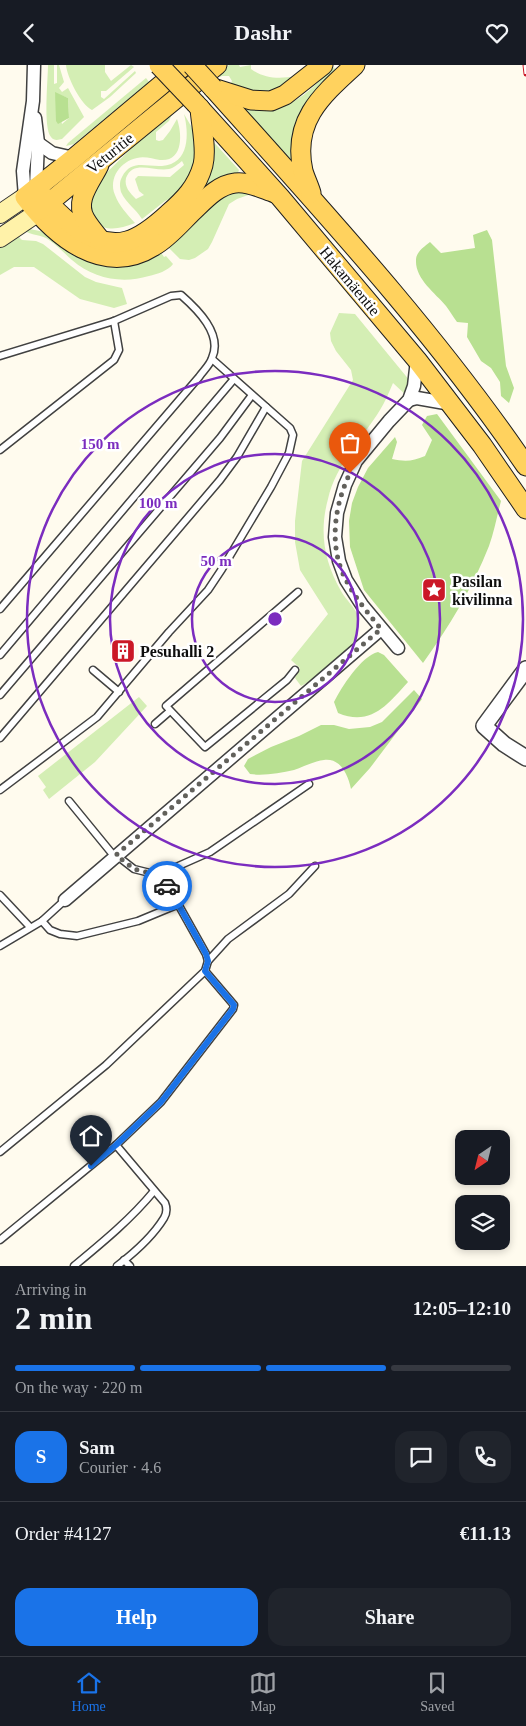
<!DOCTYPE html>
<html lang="en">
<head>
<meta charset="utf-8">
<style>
  body { margin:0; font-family:"Times New Roman",serif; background:#20242c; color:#f1f3f6; height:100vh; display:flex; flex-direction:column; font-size:19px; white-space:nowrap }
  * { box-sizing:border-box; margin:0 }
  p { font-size:16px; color:#9ea1a6 }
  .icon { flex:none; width:28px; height:28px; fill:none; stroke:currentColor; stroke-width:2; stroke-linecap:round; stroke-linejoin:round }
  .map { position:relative; height:1201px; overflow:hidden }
  .panel { display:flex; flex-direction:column; background:#171b24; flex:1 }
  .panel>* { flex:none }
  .needle { width:32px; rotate:215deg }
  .controls { position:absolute; left:455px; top:1065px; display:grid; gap:10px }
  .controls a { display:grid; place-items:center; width:55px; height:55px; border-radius:10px; background:#171b24; box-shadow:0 2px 8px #0003; font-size:25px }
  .pin { position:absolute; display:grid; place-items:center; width:42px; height:42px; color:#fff; margin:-51px -21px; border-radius:50% 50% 50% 0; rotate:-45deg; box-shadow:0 0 5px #0007 }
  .pin .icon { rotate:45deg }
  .courier { position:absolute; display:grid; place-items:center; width:50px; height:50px; margin:-25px; border:4px solid #1a73e8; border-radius:50%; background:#fff; color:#222; box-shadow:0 1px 6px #0007 }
  .head em { font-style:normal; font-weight:700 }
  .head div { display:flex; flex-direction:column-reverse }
  .head { display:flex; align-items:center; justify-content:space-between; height:85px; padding:0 15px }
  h1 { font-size:32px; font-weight:700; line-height:38px }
  .bar { display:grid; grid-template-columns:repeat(4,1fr); gap:8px 5px; align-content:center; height:60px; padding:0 15px }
  .bar i { height:6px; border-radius:4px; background:#363941 }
  .bar .current { background:#1a73e8 }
  .bar p { grid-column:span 4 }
  .line { display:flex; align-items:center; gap:12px; padding:0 15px; border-top:1px solid #363941 }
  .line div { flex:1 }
  .round { display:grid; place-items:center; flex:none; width:52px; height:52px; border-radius:15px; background:#20242c }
  .cta { display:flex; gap:10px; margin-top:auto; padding:10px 15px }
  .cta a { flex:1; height:58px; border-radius:15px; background:#1a73e8; color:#fff; font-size:20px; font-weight:700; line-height:58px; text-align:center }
  .cta a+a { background:#20242c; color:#f1f3f6 }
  header { display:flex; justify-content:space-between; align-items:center; height:65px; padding:0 15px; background:#171b24; font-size:22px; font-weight:700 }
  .tab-bar { display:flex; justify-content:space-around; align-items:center; height:70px; border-top:1px solid #363941; background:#171b24; font-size:14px; color:#9ea1a6 }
  .tab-bar a { display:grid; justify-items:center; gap:2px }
  .tab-bar .current { color:#1a73e8 }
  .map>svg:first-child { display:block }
</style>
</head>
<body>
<header><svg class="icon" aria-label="back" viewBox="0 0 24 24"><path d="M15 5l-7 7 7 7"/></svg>Dashr<svg class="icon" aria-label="heart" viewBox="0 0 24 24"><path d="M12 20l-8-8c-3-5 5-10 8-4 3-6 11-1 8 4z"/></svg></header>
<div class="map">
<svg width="526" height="1201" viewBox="0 0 526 1201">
  <rect width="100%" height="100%" fill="#fffbee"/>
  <g fill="#d4eeb4" fill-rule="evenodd">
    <path d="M48 0H54V19L57 18V0H59L64 17 59 23 62 27 68 23 84 52 62 74C58 75 54 76 51 72 43 63 48 14 48 0ZM55 28 68 33 69 53 62 59Z"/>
    <path d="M66 0H105V7L111 16 131 0 134 2 106 26H101V32L104 34 135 6 136 8 110 32 92 45C81 40 67 12 66 0Z"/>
    <path d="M229 0H239L240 2 251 0V4C265 14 280 14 296 11L267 32 224 17 231 18 232 16 229 11H222L220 12 217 10Z"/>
    <path d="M334 2 335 4 321 24 293 97 239 39C253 39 270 42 283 40 303 36 319 15 334 2Z"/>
    <path d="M146 13 149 17 74 79 66 81 68 78Z"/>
    <path d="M172 49 169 56 156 67V75L159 76 163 75 170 66 177 54C182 68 184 97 160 95 153 94 145 91 137 93 121 96 108 113 115 130 119 141 127 149 135 158 119 164 108 167 93 157L88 128 92 122 143 72Z"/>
    <path d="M184 49 191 61 196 73 195 105 183 127 165 136 142 154C136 144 126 138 121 127 120 122 119 117 122 112 131 94 146 102 162 101 190 99 189 68 184 49ZM182 96 184 100 170 112 138 111 135 114 139 126 144 130 136 134C130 128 124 122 126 113 133 94 154 107 169 104 174 103 178 99 182 96Z"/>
    <path d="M210 73 239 105 236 113 200 126Z"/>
    <path d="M230 127H250L251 129 237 134 229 139 212 177 208 184 195 193 189 195 180 194 167 181 219 133Z"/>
    <path d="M30 164 49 168 139 197 149 194 160 186 164 192 166 191 173 199C168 206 157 209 149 211 122 219 94 214 72 195 65 189 57 180 49 175 41 169 31 171 24 165Z"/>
    <path d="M16 169 22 175 36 176 43 179 85 212 96 217 122 223 127 239 114 243 80 234 34 202H14L0 210V179Z"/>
    <path d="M339 248 355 249 410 316 407 331 393 318C389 327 385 337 380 345 362 374 336 399 328 434 319 467 324 496 341 526 345 534 355 542 358 551 359 557 357 572 354 578 348 589 313 615 301 621L295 613 300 603 291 595 328 549 300 505 295 477V456L302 396 353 315 351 305 336 286 331 276 330 268Z"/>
    <path d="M139 632 147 641 95 697 49 734 43 725 46 722 38 711Z"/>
  </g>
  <g fill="#b8e091">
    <path d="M55 27 68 33 69 53 58 59 56 56Z"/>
    <path d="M487 165 492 175 506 301 514 323 509 338 501 331 500 317 491 303 481 296 467 272 468 258 457 257C453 252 450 246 446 241 435 228 415 214 416 195 416 187 424 182 430 177L441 188 475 183 473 170Z"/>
    <path d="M437 349 501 436C497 451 494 467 489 481 473 522 449 562 423 598L364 525 350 482 349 456 352 438 358 422 368 403 395 372 397 377 392 394C406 397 413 396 425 391L432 375 422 360 427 351Z"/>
    <path d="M378 587 384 590 408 617C388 639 371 662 338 648L334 637C341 623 361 591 378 587Z"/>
    <path d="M414 625 422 634 370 703 351 724C348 710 341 693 324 695 314 696 303 702 294 705 280 708 264 711 250 709L244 701 248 694 271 682 299 671 321 660H334L349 664 370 662 382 657Z"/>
  </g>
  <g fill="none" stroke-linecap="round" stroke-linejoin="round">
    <defs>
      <g id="service">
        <path d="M0 291 114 256 171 231 181 230C197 244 223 269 212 293 210 300 203 306 199 312L0 544"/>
        <path d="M0 385 114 295 119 285 114 256"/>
        <path d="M0 590 234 314"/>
        <path d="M93 605 119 627"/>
        <path d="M295 605 287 615 205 682 166 641 298 527"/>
        <path d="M0 630 220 373 252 330"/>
        <path d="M155 659 170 646"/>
        <path d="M0 673 220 415 237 392 266 342"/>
        <path d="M0 725 97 652 169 567 208 525 222 504 271 422 289 388 293 370 290 363 212 294"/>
        <path d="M69 736 114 791"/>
        <path d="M116 790 134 804 158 810 210 787 309 719"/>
        <path d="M0 830 30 862"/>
        <path d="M42 856 50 865 60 869 77 871 138 856 179 839"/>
        <path d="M0 881 42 856 65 835"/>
        <path d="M208 896 228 874 289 829 315 801"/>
        <path d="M116 1080 165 1138C167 1143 167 1148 164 1153 153 1171 134 1188 117 1201"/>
        <path d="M0 1087 106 1000 205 906"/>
        <path d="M0 1175 116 1080 161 1037 233 944 234 940 205 906 208 896 206 889 173 830 158 810"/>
        <path d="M124 1195 130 1201"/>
        <path d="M74 1201C103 1177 131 1154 154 1126"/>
      </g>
      <g id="minor">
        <path d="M35 53 38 78 36 123"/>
        <path d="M38 78 52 88 74 93"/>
        <path d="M25 132 23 106 33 36 34 0"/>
        <path d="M409 335 417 333 451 339"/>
        <path d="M398 583 362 540 346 515 339 496 335 472 337 448 345 420 356 396 389 356 409 335 414 321 417 295"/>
        <path d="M65 835 381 564"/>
      </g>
      <path id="tertiary" d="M526 604 484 661 504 679 526 693"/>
      <g id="secondary">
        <path d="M0 149 25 132"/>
        <path d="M0 173 37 148"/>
      </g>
      <g id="primary">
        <path d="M185 0 74 93 25 132C55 171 103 213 154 181 168 173 179 160 191 148 203 137 217 120 235 118 248 116 263 124 275 128"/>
        <path d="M213 23C322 145 434 266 526 401"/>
        <path d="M213 23 251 35 271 36 285 30 323 0"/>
        <path d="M196 39 280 132 417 295 482 380 526 444"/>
        <path d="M36 123C55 147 92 186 127 176 142 172 156 160 168 149 184 135 197 122 203 100 207 84 201 60 200 43"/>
        <path d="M311 128C309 121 305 113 303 106 292 56 321 31 355 0"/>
        <path d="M40 145 217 0"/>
        <path d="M99 173C94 167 89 161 85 154 74 135 91 117 99 100"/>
      </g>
    </defs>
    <use href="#service" stroke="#414141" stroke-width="9"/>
    <use href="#minor" stroke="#414141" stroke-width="15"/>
    <use href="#tertiary" stroke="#414141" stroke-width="18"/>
    <use href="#secondary" stroke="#303030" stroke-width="20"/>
    <use href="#primary" stroke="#1f1f1f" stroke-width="21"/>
    <use href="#service" stroke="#fff" stroke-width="6"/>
    <use href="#minor" stroke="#fff" stroke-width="12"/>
    <use href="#tertiary" stroke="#fff" stroke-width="15"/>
    <use href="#secondary" stroke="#fff2a9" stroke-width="18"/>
    <use href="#primary" stroke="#ffd25e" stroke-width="19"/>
    <defs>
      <path id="rail" d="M525 0 526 9"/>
    </defs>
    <use href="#rail" stroke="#cb1827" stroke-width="5"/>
    <use href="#rail" stroke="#fff" stroke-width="3" stroke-dasharray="9" stroke-linecap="butt"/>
    <defs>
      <g id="primary-bridge">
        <path d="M159 0 196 39"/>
        <path d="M192 0 213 23"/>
      </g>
    </defs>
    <use href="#primary-bridge" stroke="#1f1f1f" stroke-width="21" stroke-linecap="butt"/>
    <use href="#primary-bridge" stroke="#ffd25e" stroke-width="19"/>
  </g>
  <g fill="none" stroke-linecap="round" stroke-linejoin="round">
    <path stroke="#62615c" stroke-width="5" stroke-dasharray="0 9" d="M167 821 158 810 134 804 116 790 381 564C369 549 356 534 347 517 328 483 334 441 350 408"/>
    <path stroke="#1a73e8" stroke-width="6" d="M91 1101 116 1080 161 1037 233 944 234 940 205 906 208 896 206 889 173 830 167 821"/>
  </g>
  <g fill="none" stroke="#7b2cbf" stroke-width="2.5">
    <circle cx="275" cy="554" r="83"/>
    <circle cx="275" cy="554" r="165"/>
    <circle cx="275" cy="554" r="248"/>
  </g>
  <defs>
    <symbol id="sight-square" viewBox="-11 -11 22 22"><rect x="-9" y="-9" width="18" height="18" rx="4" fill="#cb1827" stroke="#fff"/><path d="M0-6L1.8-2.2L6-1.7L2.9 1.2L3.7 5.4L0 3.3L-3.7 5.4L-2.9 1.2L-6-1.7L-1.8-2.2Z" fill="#fff"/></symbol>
    <symbol id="building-square" viewBox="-11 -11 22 22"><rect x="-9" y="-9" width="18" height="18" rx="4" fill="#cb1827" stroke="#fff"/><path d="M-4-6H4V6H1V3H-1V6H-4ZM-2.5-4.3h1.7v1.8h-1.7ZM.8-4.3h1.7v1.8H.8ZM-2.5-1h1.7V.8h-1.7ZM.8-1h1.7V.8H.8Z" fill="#fff"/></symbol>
  </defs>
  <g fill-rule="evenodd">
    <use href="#sight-square" x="420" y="511" width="28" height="28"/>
    <use href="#building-square" x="109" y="572" width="28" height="28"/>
  </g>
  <g text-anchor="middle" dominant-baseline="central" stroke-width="5" stroke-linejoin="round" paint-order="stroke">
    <g font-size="16" fill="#0e0e0e" stroke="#fff">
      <text transform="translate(110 88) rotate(-39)">Veturitie</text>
      <text transform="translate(350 216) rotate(50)">Hakamäentie</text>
    </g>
    <g font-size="16" font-weight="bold" fill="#0e0e0e" stroke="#fff" text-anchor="start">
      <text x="452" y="516">Pasilan<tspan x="452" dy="18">kivilinna</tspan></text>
      <text x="140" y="586">Pesuhalli 2</text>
    </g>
  </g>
  <circle cx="275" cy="554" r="8" fill="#7b2cbf" stroke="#fff" stroke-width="2.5"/>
  <g font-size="15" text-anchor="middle" font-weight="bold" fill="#7b2cbf" stroke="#fff" stroke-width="5" stroke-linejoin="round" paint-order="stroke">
    <text x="100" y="384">150 m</text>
    <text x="158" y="443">100 m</text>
    <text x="216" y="501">50 m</text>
  </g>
</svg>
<div class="controls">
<a><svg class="needle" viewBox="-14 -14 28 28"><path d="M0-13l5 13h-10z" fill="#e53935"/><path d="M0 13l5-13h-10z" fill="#9ea1a6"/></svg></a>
<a><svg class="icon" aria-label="layers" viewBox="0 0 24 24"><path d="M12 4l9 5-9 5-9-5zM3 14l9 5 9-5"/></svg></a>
</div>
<div class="pin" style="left:350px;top:408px;background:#ea580c"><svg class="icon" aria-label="bag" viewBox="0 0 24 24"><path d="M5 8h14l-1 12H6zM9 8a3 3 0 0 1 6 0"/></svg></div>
<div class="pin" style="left:91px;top:1101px;background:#1f2937"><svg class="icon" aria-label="home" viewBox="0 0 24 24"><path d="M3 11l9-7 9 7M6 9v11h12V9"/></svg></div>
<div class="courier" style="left:167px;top:821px"><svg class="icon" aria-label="car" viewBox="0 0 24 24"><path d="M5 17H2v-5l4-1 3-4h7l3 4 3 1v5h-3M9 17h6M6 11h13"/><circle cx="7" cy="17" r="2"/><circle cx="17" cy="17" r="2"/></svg></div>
</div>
<section class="panel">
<div class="head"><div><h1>2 min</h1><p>Arriving in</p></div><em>12:05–12:10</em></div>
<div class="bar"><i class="current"></i><i class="current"></i><i class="current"></i><i></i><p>On the way · 220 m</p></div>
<div class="line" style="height:90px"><b class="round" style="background:#1a73e8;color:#fff">S</b><div><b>Sam</b><p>Courier · 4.6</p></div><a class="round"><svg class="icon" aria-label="chat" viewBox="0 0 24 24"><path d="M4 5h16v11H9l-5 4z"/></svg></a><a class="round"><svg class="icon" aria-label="phone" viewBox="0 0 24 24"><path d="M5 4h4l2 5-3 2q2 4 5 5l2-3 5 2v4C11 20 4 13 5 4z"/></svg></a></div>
<div class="line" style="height:65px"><div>Order #4127</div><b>€11.13</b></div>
<div class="cta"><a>Help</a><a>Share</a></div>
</section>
<nav class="tab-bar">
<a class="current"><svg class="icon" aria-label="home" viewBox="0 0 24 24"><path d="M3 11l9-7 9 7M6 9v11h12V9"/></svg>Home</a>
<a><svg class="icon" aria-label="map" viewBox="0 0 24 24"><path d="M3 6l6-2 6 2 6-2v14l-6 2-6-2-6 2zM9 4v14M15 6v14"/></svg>Map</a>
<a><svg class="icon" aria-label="saved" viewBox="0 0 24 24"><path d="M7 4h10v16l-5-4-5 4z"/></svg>Saved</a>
</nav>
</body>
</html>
